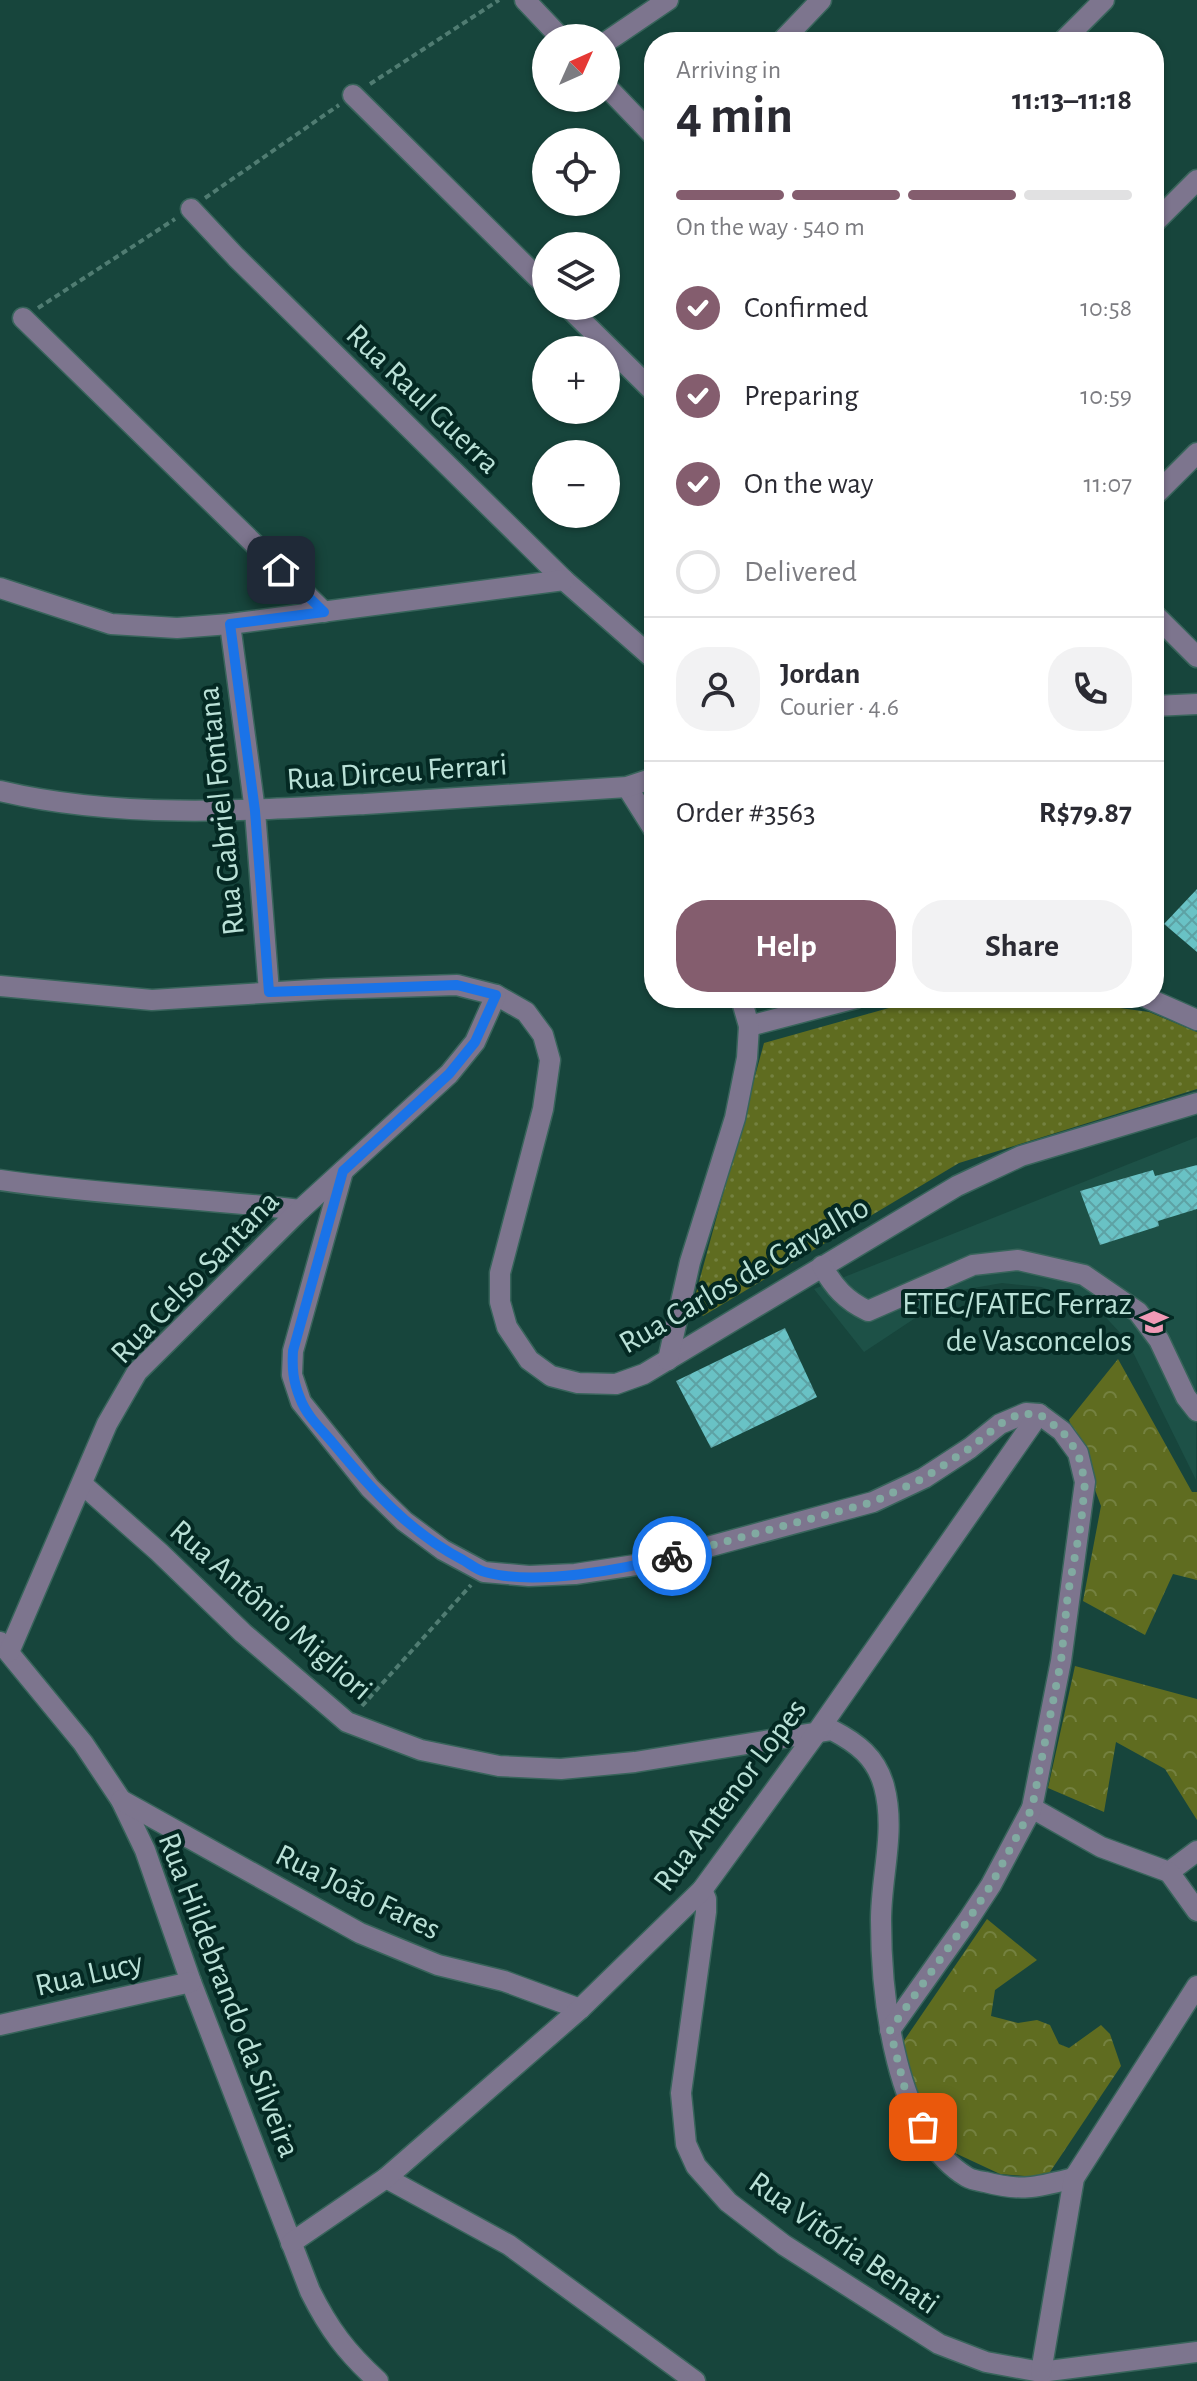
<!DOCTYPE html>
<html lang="en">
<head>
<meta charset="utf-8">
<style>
  body { margin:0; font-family:"Alegreya Sans",sans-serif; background:#f2f2f3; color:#2b2b33; height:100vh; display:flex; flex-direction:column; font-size:30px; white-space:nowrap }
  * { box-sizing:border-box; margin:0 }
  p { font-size:26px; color:#7c7c81 }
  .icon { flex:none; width:44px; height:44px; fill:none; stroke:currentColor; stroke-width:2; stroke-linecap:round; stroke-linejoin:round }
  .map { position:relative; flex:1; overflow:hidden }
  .sheet { position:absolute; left:644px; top:32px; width:520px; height:976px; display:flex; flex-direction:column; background:#fff; border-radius:32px; box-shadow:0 2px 6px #0004 }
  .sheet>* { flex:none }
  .needle { width:52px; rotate:45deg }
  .buttons { position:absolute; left:532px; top:24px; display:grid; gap:16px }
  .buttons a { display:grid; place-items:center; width:88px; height:88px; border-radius:50%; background:#fff; box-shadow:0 2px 6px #0004; font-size:40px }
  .pin { position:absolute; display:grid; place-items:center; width:68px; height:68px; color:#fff; margin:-34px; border-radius:16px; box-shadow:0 4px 12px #0006 }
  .courier { position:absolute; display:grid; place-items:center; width:80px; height:80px; margin:-40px; border:6px solid #1a73e8; border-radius:50%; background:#fff; color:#222; box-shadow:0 2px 10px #0007 }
  .summary em { font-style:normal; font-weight:700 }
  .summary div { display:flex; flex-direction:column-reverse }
  .summary { display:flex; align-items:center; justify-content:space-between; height:136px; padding:0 32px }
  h1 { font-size:52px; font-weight:700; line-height:60px }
  .bar { display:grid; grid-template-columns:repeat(4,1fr); gap:12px 8px; align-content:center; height:96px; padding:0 32px }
  .bar i { height:10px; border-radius:6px; background:#e1e1e2 }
  .bar .on { background:#845d6e }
  .bar p { grid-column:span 4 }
  .line { display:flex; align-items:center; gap:20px; padding:0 32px; border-top:2px solid #e1e1e2 }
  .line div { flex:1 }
  .round { display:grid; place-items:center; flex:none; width:84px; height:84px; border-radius:32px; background:#f2f2f3 }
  ol { padding:0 32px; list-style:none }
  li { display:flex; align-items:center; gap:24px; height:88px }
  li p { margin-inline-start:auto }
  li .icon { padding:8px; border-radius:50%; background:#845d6e; color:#fff; stroke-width:4 }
  li:last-child { color:#7c7c81 }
  li i { width:44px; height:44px; border:4px solid #e1e1e2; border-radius:50% }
  .button { display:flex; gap:16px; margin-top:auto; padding:16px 32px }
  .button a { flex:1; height:92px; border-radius:32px; background:#845d6e; color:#fff; font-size:32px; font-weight:700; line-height:92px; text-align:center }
  .button a+a { background:#f2f2f3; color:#2b2b33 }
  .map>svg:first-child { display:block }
</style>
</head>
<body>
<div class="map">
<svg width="1197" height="2381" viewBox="0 0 1197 2381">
  <defs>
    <pattern id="grass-dots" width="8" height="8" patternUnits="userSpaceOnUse" patternTransform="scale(2)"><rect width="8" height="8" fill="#5f6c20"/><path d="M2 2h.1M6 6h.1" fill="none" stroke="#748140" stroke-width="1.8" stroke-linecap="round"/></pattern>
    <pattern id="forest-crowns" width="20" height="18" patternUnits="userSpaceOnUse" patternTransform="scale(2)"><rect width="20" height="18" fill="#5f6c20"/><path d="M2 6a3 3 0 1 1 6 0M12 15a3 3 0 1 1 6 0" fill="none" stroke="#748140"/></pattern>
    <pattern id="building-cross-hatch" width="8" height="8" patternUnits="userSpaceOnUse" patternTransform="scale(2)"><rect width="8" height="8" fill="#69c2c5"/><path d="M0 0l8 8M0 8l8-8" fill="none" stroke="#5da2a4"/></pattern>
  </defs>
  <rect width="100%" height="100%" fill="#17453c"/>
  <path fill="#1d5147" d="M1197 1137 1196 1480 1127 1340 1094 1305 1041 1287 1002 1283 956 1291 864 1352 814 1289Z"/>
  <path fill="url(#grass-dots)" d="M976 998H1047L1149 1012 1197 1032V1089L959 1163 703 1316 693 1304 764 1043 896 1006Z"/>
  <g fill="url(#forest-crowns)">
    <path d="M1118 1359 1192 1492H1197V1580L1173 1574 1145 1635 1083 1601 1101 1506 1069 1420Z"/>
    <path d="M1075 1666 1197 1699V1820L1165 1769 1116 1742 1104 1812 1048 1788Z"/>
    <path d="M987 1919 1037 1960 995 1990 991 2016 1018 2023 1037 2020 1050 2025 1059 2044 1069 2048 1101 2025 1110 2034 1121 2066 1048 2175 1037 2177 1000 2174 955 2153 919 2098 901 2045Z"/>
  </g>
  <g fill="url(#building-cross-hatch)">
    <path d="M1197 889V952L1164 924Z"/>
    <path d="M1197 1165V1209L1158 1221 1159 1226 1100 1245 1080 1191 1153 1170 1155 1176Z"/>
    <path d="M785 1328 817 1397 711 1448 676 1381Z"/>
  </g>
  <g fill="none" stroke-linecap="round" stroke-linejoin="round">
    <defs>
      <g id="minor">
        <path d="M525 0 561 38"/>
        <path d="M606 42 668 0"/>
        <path d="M781 42 821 0"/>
        <path d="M1062 42 1104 0"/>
        <path d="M606 86 654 136"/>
        <path d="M353 95 546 286"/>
        <path d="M191 209 236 257 564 580 654 659"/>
        <path d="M1154 223 1197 180"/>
        <path d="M567 306 654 392"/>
        <path d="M23 318 324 612"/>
        <path d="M1154 496 1197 453"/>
        <path d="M0 588 111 624 177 628 230 624 564 580"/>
        <path d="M1154 614 1197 657"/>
        <path d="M230 624 255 811 269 992"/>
        <path d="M1154 706 1197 704"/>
        <path d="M627 787 654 830"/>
        <path d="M0 791C118 819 245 811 365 804 452 798 539 793 627 787L654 778"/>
        <path d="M0 986 152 1000 327 989 457 985 496 995 526 1012 543 1035 550 1060 543 1109 500 1273V1302L507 1327 529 1360 551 1376 578 1383 616 1384 644 1374 957 1186 1021 1156 1197 1103"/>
        <path d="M1147 998 1197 1020"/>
        <path d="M749 1026 856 998"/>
        <path d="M343 1171 293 1351 292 1375 301 1402 370 1488 404 1521 443 1550 484 1572 529 1576 575 1574 649 1563 873 1502 924 1478 970 1448 1000 1424 1026 1413 1039 1414 1062 1431 1078 1453 1085 1482 1061 1661 1032 1808 1101 1847 1169 1872 1197 1851"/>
        <path d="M0 1180C100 1195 200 1198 300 1210"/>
        <path d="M822 1266C834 1287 845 1300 868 1311L973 1265 1018 1260 1084 1275 1138 1312 1159 1340 1186 1397 1197 1411"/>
        <path d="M668 1360 690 1262 735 1118 747 1058 749 1026 741 998"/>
        <path d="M82 1484 159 1552 243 1633 347 1722 421 1750 499 1766 561 1769 635 1762 832 1730C857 1743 876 1757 884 1786 896 1831 881 1875 881 1920 881 1996 895 2134 967 2177 972 2180 979 2181 985 2182 1022 2192 1038 2187 1074 2178"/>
        <path d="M0 1642 83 1743 121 1800 145 1850 191 1982 310 2291C329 2329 346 2352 378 2381"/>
        <path d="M9 1652 107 1424 137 1372 300 1210 449 1074 475 1042 496 995"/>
        <path d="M121 1800 360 1933 438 1965 504 1981 580 2009"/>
        <path d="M1169 1872 1197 1911"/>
        <path d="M702 1890 706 1899V1912L681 2093 686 2144 696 2166 728 2202 784 2245 939 2344 986 2362 1041 2372 1197 2352"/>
        <path d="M0 2025 191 1982"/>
        <path d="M890 2030 968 1920 991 1885 1032 1808"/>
        <path d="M386 2178 509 2245 695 2381"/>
        <path d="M291 2243 386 2178 580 2009 702 1890 815 1735 1039 1414"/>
        <path d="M1041 2372 1074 2178 1197 1986"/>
      </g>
    </defs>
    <use href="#minor" stroke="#38645b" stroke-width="23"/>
    <g stroke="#507c72" stroke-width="4" stroke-dasharray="6 4" stroke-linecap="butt">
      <path d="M370 84 499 0"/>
      <path d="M205 198 339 105"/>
      <path d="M38 308 175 219"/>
      <path d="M362 1706 471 1585"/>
    </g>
    <use href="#minor" stroke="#7d758e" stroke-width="20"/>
  </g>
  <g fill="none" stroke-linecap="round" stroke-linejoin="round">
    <path stroke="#81aaa1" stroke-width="8" stroke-dasharray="0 14.4" d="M672 1556 873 1502 924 1478 970 1448 1000 1424 1019 1414H1039L1062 1431 1078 1453 1085 1482 1081 1524 1068 1593 1061 1661 1032 1808 991 1885 968 1920 890 2030 909 2105 923 2127"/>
    <path stroke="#1a73e8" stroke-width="10" d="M281 570 324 612 230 624 255 811 269 992 457 985 496 995 475 1042 449 1074 343 1171 293 1351C292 1369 293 1381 300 1398 306 1415 321 1429 332 1442 371 1489 409 1532 463 1560 470 1564 477 1570 485 1572 534 1586 623 1570 672 1556"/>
  </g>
  <defs>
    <symbol id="university-bare" viewBox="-9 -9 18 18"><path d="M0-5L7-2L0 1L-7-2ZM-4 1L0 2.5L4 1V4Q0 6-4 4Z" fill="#f09ab6" stroke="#042923" stroke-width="2.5" paint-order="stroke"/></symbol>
  </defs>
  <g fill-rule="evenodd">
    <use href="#university-bare" x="1134" y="1302" width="40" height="40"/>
  </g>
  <g text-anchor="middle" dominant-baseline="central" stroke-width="8" stroke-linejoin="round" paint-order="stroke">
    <g font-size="32" fill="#bae1d7" stroke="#042923">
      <text transform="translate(423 399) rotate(44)">Rua Raul Guerra</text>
      <text transform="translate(397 772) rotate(-4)">Rua Dirceu Ferrari</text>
      <text transform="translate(221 811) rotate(-96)">Rua Gabriel Fontana</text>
      <text transform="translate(744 1275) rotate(-30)">Rua Carlos de Carvalho</text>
      <text transform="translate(195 1277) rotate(-46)">Rua Celso Santana</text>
      <text transform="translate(271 1610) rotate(41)">Rua Antônio Migliori</text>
      <text transform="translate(730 1795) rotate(-53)">Rua Antenor Lopes</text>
      <text transform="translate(358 1892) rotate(26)">Rua João Fares</text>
      <text transform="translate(89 1974) rotate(-13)">Rua Lucy</text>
      <text transform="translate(229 1995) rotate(69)">Rua Hildebrando da Silveira</text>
      <text transform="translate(844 2243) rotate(35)">Rua Vitória Benati</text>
    </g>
    <g font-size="32" fill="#bae1d7" stroke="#042923" text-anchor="end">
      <text x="1132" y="1304">ETEC/FATEC Ferraz<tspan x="1132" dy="37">de Vasconcelos</tspan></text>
    </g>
  </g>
</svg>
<div class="buttons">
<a><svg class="needle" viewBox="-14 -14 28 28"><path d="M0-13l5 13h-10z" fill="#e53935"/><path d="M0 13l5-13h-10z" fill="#7c7c81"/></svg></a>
<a><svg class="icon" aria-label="locate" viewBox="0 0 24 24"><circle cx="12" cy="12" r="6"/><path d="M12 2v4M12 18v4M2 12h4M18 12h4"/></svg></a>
<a><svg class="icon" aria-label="layers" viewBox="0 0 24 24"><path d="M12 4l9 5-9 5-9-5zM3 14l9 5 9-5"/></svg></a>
<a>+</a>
<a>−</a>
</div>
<div class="pin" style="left:923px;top:2127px;background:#ea580c"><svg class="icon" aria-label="bag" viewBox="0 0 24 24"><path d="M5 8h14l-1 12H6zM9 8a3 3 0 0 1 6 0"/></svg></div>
<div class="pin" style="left:281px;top:570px;background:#1f2937"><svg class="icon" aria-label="home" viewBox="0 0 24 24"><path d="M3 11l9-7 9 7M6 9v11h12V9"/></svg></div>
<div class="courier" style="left:672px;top:1556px"><svg class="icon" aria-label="bike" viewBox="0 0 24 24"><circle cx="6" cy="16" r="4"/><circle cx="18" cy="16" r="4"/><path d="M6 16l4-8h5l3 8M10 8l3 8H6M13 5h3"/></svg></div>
<section class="sheet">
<div class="summary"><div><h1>4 min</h1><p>Arriving in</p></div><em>11:13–11:18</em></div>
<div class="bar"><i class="on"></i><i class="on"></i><i class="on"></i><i></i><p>On the way · 540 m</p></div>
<ol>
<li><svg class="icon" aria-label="check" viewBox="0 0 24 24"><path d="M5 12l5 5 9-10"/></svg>Confirmed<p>10:58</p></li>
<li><svg class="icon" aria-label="check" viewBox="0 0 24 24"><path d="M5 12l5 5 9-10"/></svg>Preparing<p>10:59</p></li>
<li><svg class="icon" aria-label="check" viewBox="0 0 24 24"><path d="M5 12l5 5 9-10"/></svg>On the way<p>11:07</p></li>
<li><i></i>Delivered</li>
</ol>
<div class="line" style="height:144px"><a class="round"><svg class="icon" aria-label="person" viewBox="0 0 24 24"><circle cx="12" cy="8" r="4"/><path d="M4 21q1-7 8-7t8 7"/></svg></a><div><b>Jordan</b><p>Courier · 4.6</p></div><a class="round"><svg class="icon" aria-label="phone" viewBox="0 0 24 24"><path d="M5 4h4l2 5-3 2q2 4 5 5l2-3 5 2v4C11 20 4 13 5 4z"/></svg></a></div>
<div class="line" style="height:104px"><div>Order #3563</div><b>R$79.87</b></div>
<div class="button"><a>Help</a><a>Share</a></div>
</section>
</div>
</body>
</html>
